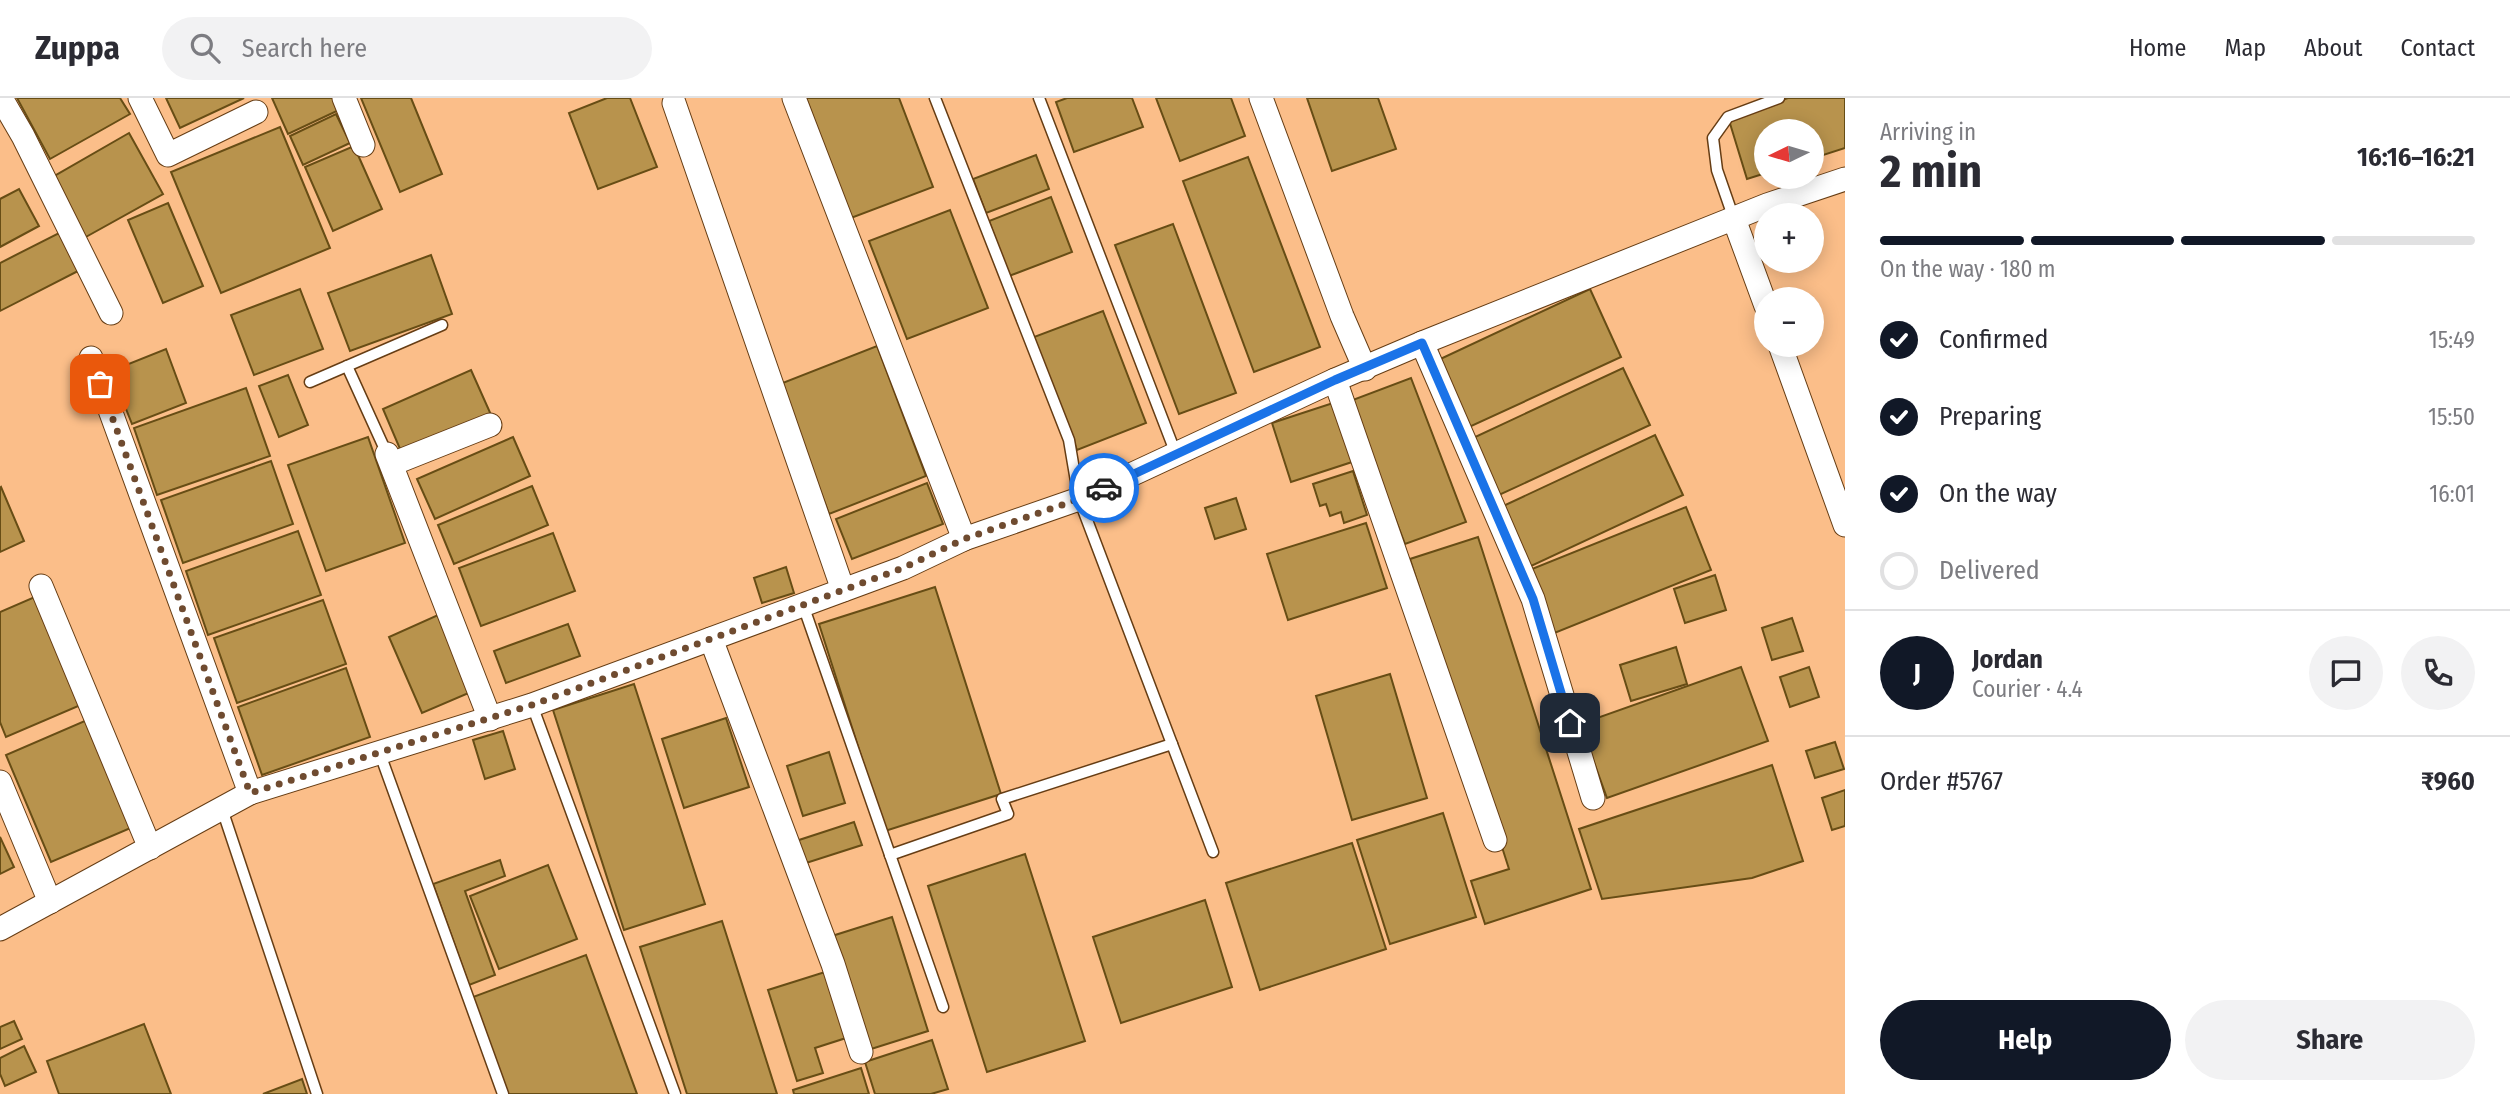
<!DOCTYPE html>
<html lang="en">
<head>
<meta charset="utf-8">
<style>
  body { margin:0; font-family:"Fira Sans Condensed",sans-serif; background:#f2f2f3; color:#2b2b33; height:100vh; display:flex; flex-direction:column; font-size:26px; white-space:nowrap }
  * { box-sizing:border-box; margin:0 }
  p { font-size:23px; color:#7c7c81 }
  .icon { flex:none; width:38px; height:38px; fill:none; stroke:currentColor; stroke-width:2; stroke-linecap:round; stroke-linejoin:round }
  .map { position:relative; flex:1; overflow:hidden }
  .drawer { display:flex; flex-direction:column; background:#fff; width:665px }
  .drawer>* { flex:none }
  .needle { width:46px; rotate:265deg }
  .controls { position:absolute; left:1754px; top:21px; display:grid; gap:14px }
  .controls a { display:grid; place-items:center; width:70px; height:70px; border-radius:50%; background:#fff; box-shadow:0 4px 18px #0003; font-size:35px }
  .pin { position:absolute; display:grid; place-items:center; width:60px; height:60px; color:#fff; margin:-30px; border-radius:14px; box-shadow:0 4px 10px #0006 }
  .courier { position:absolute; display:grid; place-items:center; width:70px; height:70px; margin:-35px; border:5px solid #1a73e8; border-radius:50%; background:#fff; color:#222; box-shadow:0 2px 9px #0007 }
  .head em { font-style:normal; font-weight:700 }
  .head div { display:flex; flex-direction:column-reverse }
  .head { display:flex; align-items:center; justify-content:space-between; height:119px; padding:0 35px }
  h1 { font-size:46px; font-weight:700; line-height:52px }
  .bar { display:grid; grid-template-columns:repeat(4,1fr); gap:10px 7px; align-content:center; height:84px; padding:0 35px }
  .bar i { height:9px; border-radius:5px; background:#e1e1e2 }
  .bar .active { background:#111827 }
  .bar p { grid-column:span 4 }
  .line { display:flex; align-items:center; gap:18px; padding:0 35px; border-top:2px solid #e1e1e2 }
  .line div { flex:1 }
  .round { display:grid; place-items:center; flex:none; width:74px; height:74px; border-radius:37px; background:#f2f2f3 }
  ol { padding:0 35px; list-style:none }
  li { display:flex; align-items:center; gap:21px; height:77px }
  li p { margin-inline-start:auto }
  li .icon { padding:7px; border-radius:50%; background:#111827; color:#fff; stroke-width:4 }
  li:last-child { color:#7c7c81 }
  li i { width:38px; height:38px; border:4px solid #e1e1e2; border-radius:50% }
  .primary-button { display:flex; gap:14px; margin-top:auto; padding:14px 35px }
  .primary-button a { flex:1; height:80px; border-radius:42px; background:#111827; color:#fff; font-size:28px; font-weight:700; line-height:80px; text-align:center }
  .primary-button a+a { background:#f2f2f3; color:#2b2b33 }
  header { display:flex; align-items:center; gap:42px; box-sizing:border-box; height:98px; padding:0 35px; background:#fff; border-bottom:2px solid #e1e1e2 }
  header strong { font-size:33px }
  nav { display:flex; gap:38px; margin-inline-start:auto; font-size:24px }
  .search { width:490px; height:63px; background:#f2f2f3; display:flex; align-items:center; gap:18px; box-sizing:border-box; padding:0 24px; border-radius:38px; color:#7c7c81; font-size:26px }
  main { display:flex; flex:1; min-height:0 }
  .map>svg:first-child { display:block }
</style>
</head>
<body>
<header>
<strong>Zuppa</strong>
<div class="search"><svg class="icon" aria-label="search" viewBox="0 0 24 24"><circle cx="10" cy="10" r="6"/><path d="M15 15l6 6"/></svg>Search here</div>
<nav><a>Home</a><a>Map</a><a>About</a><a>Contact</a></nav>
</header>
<main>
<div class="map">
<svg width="1845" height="996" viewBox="0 0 1845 996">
  <rect width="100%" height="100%" fill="#fbbe89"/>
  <g fill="#b8934d" stroke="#674d15" stroke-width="2">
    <path d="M17 0H120L130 16 50 61Z"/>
    <path d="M166 0H244L180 30Z"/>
    <path d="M272 0H333L339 12 288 36Z"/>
    <path d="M361 0H411L442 76 400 94Z"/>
    <path d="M607 0H630L657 69 598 91 569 15Z"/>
    <path d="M806 0H899L933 89 851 120Z"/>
    <path d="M1067 0H1132L1143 29 1074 54 1056 4Z"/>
    <path d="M1156 0H1231L1245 38 1180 63Z"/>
    <path d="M1307 0H1378L1396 51 1332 73Z"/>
    <path d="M1788 0H1845V50L1811 61V33H1766V75L1747 81 1728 19Z"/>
    <path d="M336 16 350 45 303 67 290 38Z"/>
    <path d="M280 29 330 150 221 195 171 74Z"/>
    <path d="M129 35 163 96 84 140 51 80Z"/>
    <path d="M354 48 382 111 333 133 305 69Z"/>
    <path d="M1036 57 1049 91 986 115 973 81Z"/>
    <path d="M1248 59 1320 249 1254 274 1183 83Z"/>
    <path d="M19 91 39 128 0 149V101Z"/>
    <path d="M1051 99 1072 154 1009 178 989 123Z"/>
    <path d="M168 105 203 188 163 205 128 122Z"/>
    <path d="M950 112 988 210 907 241 869 143Z"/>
    <path d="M1173 126 1236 295 1179 316 1115 147Z"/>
    <path d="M61 134 80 172 0 213V165Z"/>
    <path d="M431 157 452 216 350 253 328 195Z"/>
    <path d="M300 191 323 251 254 277 231 217Z"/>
    <path d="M1590 191 1621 259 1467 330 1436 263Z"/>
    <path d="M1103 213 1146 325 1077 352 1034 239Z"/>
    <path d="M877 248 926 378 829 416 780 286Z"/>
    <path d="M166 251 186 305 132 326 111 273Z"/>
    <path d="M1623 270 1650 327 1499 397 1473 340Z"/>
    <path d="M471 272 492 319 403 358 383 311Z"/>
    <path d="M288 277 308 327 279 339 259 288Z"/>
    <path d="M1411 280 1466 424 1405 446 1350 303Z"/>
    <path d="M246 290 270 358 157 397 134 330Z"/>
    <path d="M1333 305 1352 364 1291 384 1272 325Z"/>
    <path d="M1655 337 1683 397 1529 469 1501 409Z"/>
    <path d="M368 339 405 445 326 473 288 367Z"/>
    <path d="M513 339 530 378 435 421 417 381Z"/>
    <path d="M271 363 293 426 183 465 161 402Z"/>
    <path d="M1353 373 1367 417 1344 425 1341 414 1330 418 1326 406 1320 408 1313 386Z"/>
    <path d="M927 385 943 426 852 461 836 421Z"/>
    <path d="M532 388 548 427 454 466 438 427Z"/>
    <path d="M1 389 24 443 0 454V390Z"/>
    <path d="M1236 400 1246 431 1215 441 1205 410Z"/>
    <path d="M1686 409 1711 472 1552 536 1527 473Z"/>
    <path d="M1366 425 1387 490 1288 522 1267 456Z"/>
    <path d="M298 433 321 497 208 537 186 473Z"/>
    <path d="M553 435 575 493 481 528 459 470Z"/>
    <path d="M1478 439 1591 791 1485 826 1471 783 1509 771 1410 461Z"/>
    <path d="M786 469 794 495 762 505 754 480Z"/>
    <path d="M1715 477 1726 512 1685 525 1674 491Z"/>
    <path d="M935 489 1001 696 885 733 819 526Z"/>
    <path d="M37 498 83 606 6 639 0 624V514Z"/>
    <path d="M323 502 346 566 237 605 214 540Z"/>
    <path d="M438 517 471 594 422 615 389 539Z"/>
    <path d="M1792 520 1803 553 1772 562 1762 530Z"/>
    <path d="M568 526 580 558 506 585 494 553Z"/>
    <path d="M1676 549 1687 586 1631 603 1620 567Z"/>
    <path d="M1741 569 1768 643 1607 700 1580 626Z"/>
    <path d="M1809 569 1819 599 1790 609 1780 579Z"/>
    <path d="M346 570 370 639 262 677 238 609Z"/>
    <path d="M1390 576 1427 700 1352 722 1316 598Z"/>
    <path d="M634 586 705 806 624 832 553 612Z"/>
    <path d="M726 620 749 689 684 710 662 641Z"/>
    <path d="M87 622 133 729 51 764 6 657Z"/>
    <path d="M503 633 515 671 485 681 473 642Z"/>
    <path d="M1835 644 1844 671 1815 680 1806 653Z"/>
    <path d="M829 654 845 705 803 718 787 668Z"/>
    <path d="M1772 667 1803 763 1752 780 1602 801 1579 731Z"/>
    <path d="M1845 692V728L1832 732 1822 700Z"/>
    <path d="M1443 715 1476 819 1390 846 1357 742Z"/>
    <path d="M854 724 862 747 803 766 796 743Z"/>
    <path d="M0 739 14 769 0 776Z"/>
    <path d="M1352 745 1386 851 1260 892 1226 785Z"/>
    <path d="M1025 756 1085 943 987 974 928 788Z"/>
    <path d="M500 762 505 778 465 793 495 877 469 887 433 786Z"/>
    <path d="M548 767 577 841 499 871 470 798Z"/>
    <path d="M1205 802 1232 889 1121 925 1093 839Z"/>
    <path d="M892 819 928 933 868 952 832 838Z"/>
    <path d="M722 823 777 996H687L640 849Z"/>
    <path d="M586 857 637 996H508L473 899Z"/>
    <path d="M825 874 846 940 815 950 823 975 797 983 768 892Z"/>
    <path d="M14 923 22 941 0 951V929Z"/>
    <path d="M144 926 171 996H59L47 963Z"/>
    <path d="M932 942 948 991 931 996H875L865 964Z"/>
    <path d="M24 948 36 974 5 988 0 976V960Z"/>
    <path d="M861 970 869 996H794L793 992Z"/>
    <path d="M302 981 307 996H263Z"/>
  </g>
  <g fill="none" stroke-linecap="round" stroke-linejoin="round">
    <defs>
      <g id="lane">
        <path d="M935 0 1069 342 1079 401 1213 754"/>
        <path d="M1039 0 1176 356"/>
        <path d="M1734 121 1717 72 1713 40 1728 19 1779 0"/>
        <path d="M347 268 387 356"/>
        <path d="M310 284 442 227"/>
        <path d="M803 507 943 909"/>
        <path d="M532 607 675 996"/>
        <path d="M380 656 503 996"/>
        <path d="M222 711 317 996"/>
        <path d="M890 757 1008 716 1002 701 1172 646"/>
      </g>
      <g id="street">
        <path d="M1 0 23 38 111 215"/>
        <path d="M140 0 168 57 256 14"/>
        <path d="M344 0 363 47"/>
        <path d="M794 0 964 441"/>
        <path d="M1261 0 1342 218 1365 271"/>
        <path d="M674 5 843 492"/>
        <path d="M1734 121 1766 208"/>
        <path d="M1422 245 1533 501 1593 700"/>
        <path d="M1780 247 1845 427"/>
        <path d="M91 260 250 695"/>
        <path d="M1335 282 1495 742"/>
        <path d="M387 356 490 621"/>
        <path d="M392 366 490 327"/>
        <path d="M41 488 150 750"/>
        <path d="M711 541 833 866 861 954"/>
        <path d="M0 684 50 804"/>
        <path d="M0 831 250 695 532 607 903 470 964 441 1079 401 1335 282 1422 245 1767 107 1845 81"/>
      </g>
    </defs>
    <use href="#lane" stroke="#663d14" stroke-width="13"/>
    <use href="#street" stroke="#663d14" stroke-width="25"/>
    <use href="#lane" stroke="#fff" stroke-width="10"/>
    <use href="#street" stroke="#fff" stroke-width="23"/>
  </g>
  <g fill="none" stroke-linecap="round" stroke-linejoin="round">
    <path stroke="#6f4b30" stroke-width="7" stroke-dasharray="0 12.6" d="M100 286 250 695 532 607 903 470 964 441 1079 401 1104 390"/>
    <path stroke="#1a73e8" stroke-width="9" d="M1104 390 1335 282 1422 245 1533 501 1570 625"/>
  </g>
</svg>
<div class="controls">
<a><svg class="needle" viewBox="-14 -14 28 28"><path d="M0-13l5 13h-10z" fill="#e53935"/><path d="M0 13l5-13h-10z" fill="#7c7c81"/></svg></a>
<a>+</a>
<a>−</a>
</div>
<div class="pin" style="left:100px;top:286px;background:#ea580c"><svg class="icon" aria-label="bag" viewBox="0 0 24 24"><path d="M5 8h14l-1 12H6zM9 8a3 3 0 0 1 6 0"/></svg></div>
<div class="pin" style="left:1570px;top:625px;background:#1f2937"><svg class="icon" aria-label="home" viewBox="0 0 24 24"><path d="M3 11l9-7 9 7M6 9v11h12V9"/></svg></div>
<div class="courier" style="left:1104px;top:390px"><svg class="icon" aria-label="car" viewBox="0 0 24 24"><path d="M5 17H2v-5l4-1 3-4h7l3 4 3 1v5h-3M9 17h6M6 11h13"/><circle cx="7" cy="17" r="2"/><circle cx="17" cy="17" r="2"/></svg></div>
</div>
<section class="drawer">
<div class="head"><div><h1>2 min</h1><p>Arriving in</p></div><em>16:16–16:21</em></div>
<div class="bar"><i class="active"></i><i class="active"></i><i class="active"></i><i></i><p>On the way · 180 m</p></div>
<ol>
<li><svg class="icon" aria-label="check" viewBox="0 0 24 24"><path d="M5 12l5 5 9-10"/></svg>Confirmed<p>15:49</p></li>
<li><svg class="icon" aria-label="check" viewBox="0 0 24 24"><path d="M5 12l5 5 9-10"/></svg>Preparing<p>15:50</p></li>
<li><svg class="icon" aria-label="check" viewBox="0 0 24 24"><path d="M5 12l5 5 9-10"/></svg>On the way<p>16:01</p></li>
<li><i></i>Delivered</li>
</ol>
<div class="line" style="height:126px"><b class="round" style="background:#111827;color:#fff">J</b><div><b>Jordan</b><p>Courier · 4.4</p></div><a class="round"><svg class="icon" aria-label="chat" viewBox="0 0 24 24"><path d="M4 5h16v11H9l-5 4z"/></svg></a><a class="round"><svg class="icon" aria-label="phone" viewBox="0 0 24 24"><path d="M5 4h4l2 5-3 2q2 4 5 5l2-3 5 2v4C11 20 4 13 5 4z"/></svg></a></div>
<div class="line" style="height:91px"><div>Order #5767</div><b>₹960</b></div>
<div class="primary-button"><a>Help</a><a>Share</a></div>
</section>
</main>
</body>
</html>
